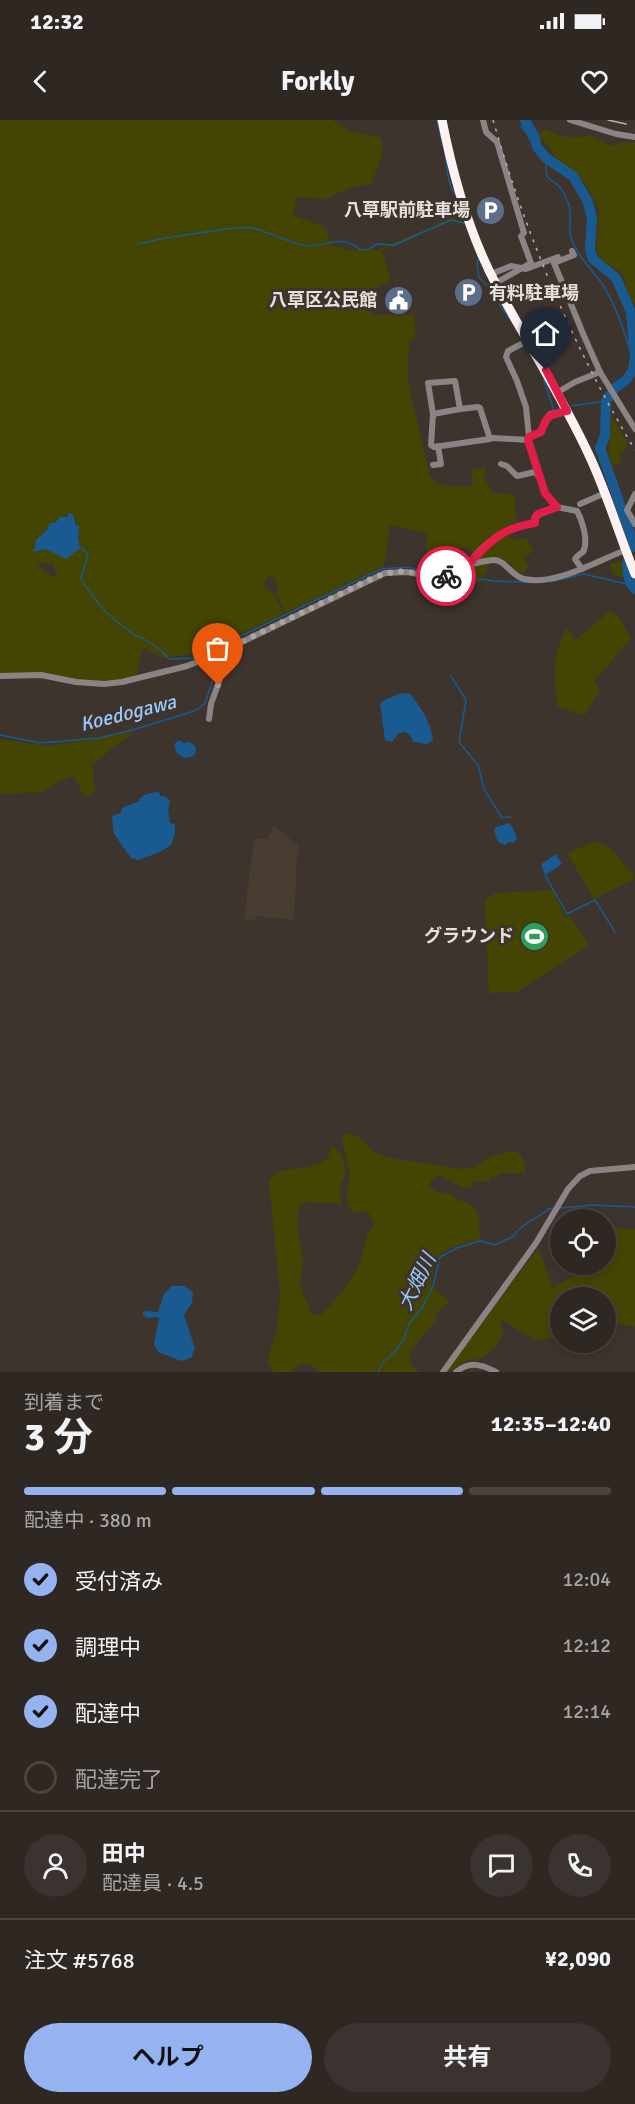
<!DOCTYPE html>
<html lang="ja">
<head>
<meta charset="utf-8">
<style>
  body { margin:0; font-family:Signika,"Noto Sans JP",sans-serif; background:#3a332f; color:#f1f3f6; height:100vh; display:flex; flex-direction:column; font-size:22px; white-space:nowrap }
  * { box-sizing:border-box; margin:0 }
  p { font-size:20px; color:#a7a5a5 }
  .icon { flex:none; width:33px; height:33px; fill:none; stroke:currentColor; stroke-width:2; stroke-linecap:round; stroke-linejoin:round }
  .map { position:relative; height:1252px; overflow:hidden }
  .details { display:flex; flex-direction:column; background:#2e2722; flex:1 }
  .details>* { flex:none }
  .fabs { position:absolute; left:550px; top:1089px; display:grid; gap:12px }
  .fabs a { display:grid; place-items:center; width:66px; height:66px; border-radius:50%; background:#2e2722; box-shadow:0 3px 9px #0003,0 0 0 2px #494440; font-size:30px }
  .pin { position:absolute; display:grid; place-items:center; width:51px; height:51px; color:#fff; margin:-62px -26px; border-radius:50% 50% 50% 0; rotate:-45deg; box-shadow:0 0 6px #0007 }
  .pin .icon { rotate:45deg }
  .courier { position:absolute; display:grid; place-items:center; width:60px; height:60px; margin:-30px; border:4px solid #e11d48; border-radius:50%; background:#fff; color:#222; box-shadow:0 2px 8px #0007 }
  .overview em { font-style:normal; font-weight:700 }
  .overview div { display:flex; flex-direction:column-reverse }
  .overview { display:flex; align-items:center; justify-content:space-between; height:102px; padding:0 24px }
  h1 { font-size:39px; font-weight:700; line-height:45px }
  .bar { display:grid; grid-template-columns:repeat(4,1fr); gap:9px 6px; align-content:center; height:72px; padding:0 24px }
  .bar i { height:8px; border-radius:4px; background:#494440 }
  .bar .on { background:#95b2f1 }
  .bar p { grid-column:span 4 }
  .line { display:flex; align-items:center; gap:15px; padding:0 24px; border-top:2px solid #494440 }
  .line div { flex:1 }
  .round { display:grid; place-items:center; flex:none; width:63px; height:63px; border-radius:32px; background:#3a332f }
  ol { padding:0 24px; list-style:none }
  li { display:flex; align-items:center; gap:18px; height:66px }
  li p { margin-inline-start:auto }
  li .icon { padding:6px; border-radius:50%; background:#95b2f1; color:#111; stroke-width:4 }
  li:last-child { color:#a7a5a5 }
  li i { width:33px; height:33px; border:3px solid #494440; border-radius:50% }
  .button { display:flex; gap:12px; margin-top:auto; padding:12px 24px }
  .button a { flex:1; height:69px; border-radius:36px; background:#95b2f1; color:#111; font-size:24px; font-weight:700; line-height:69px; text-align:center }
  .button a+a { background:#3a332f; color:#f1f3f6 }
  .status { display:flex; justify-content:space-between; align-items:center; height:42px; padding:0 30px; background:#2e2722; direction:ltr }
  .status svg { height:16px; fill:currentColor }
  header { display:flex; justify-content:space-between; align-items:center; height:78px; padding:0 24px; background:#2e2722; font-size:27px; font-weight:700 }
  .map>svg:first-child { display:block }
</style>
</head>
<body>
<div class="status"><b>12:32</b><svg viewBox="0 0 49 12"><path d="M0 12V9h3v3zM5 12V6h3v6zM10 12V3h3v9zM15 12V0h3v12zM26 1h20v11H26zM47 4h2v5h-2z"/></svg></div>
<header><svg class="icon" aria-label="back" viewBox="0 0 24 24"><path d="M15 5l-7 7 7 7"/></svg>Forkly<svg class="icon" aria-label="heart" viewBox="0 0 24 24"><path d="M12 20l-8-8c-3-5 5-10 8-4 3-6 11-1 8 4z"/></svg></header>
<div class="map">
<svg width="635" height="1252" viewBox="0 0 635 1252">
  <rect width="100%" height="100%" fill="#3d342e"/>
  <path fill="#493c31" d="M274 706 299 726 297 738 294 800 257 796 253 800 244 799 254 719H267Z"/>
  <g fill="#444503" fill-rule="evenodd">
    <path d="M0 0H332L350 11 381 18 383 33 371 64 353 67 325 79 297 77 293 95 325 107 331 124 347 130H378L456 96 458 98 382 131 391 160 362 176 368 191 374 195H414L415 219 409 220 408 262 430 357C438 368 460 367 473 366L471 350 487 346 484 357 493 373 515 375 516 401 504 410 511 420 526 418 533 431 524 438 528 447 523 454 513 448 511 442 489 444 480 464 458 455 459 451 473 448 471 429 446 426 438 432 443 435 450 445V448L432 444 426 440 427 413 390 405 384 446 285 493 277 474V462L270 454 263 464 275 476 283 494 202 532 164 538 144 528C139 537 139 547 136 557L105 562 0 554ZM68 393 73 394 79 409V423L56 433 46 429H32L35 428 36 420 60 397 66 398ZM38 443H52L57 455 53 457 36 445Z"/>
    <path d="M545 9 561 16 575 18 589 15 612 26 623 22 635 23V182L631 185 622 153 602 141 596 127 599 89 583 61 556 37 539 15Z"/>
    <path d="M611 294 628 324 620 334 621 342 612 346C605 325 612 316 611 294Z"/>
    <path d="M622 441 627 458 613 455 610 444Z"/>
    <path d="M610 491 619 497 631 519 594 561 600 571 585 595 558 587C553 555 551 537 567 508L576 520Z"/>
    <path d="M135 612 111 629 92 646 95 671 85 678 74 656 58 662 42 672 0 674V619L49 626Z"/>
    <path d="M597 721 611 729 634 756 633 760 594 779 567 733Z"/>
    <path d="M553 770 565 797 570 796 589 825 517 872 489 873 485 780 496 773Z"/>
    <path d="M345 1013 358 1016 375 1032 390 1038 462 1049 474 1047 492 1036 515 1031C523 1035 526 1045 525 1053H502L495 1057H490V1061H475L470 1068 461 1067 439 1055 431 1060 429 1066 438 1073 450 1074 460 1081 469 1083 475 1089 479 1099 480 1119C475 1121 471 1121 466 1123 437 1131 436 1138 431 1165L450 1182 435 1194 437 1199 409 1233 410 1244 420 1252H321C308 1244 304 1239 291 1252H274L267 1241 277 1211 280 1172 269 1061C282 1040 310 1056 327 1038 330 1035 330 1029 332 1025 344 1032 350 1056 340 1065L341 1086 333 1083 305 1082C290 1091 302 1126 303 1140 303 1150 299 1159 301 1168 303 1178 311 1185 311 1195L322 1194C334 1183 356 1155 361 1139 365 1127 365 1114 374 1104L369 1093 363 1090 358 1094 351 1090 348 1084 347 1074 350 1055 342 1017Z"/>
    <path d="M606 1106 624 1109H635V1207L611 1202 606 1193V1178H561L560 1217 535 1220 502 1200 500 1207 505 1212 492 1231 480 1239 467 1240 451 1251 447 1250 538 1128 553 1168 590 1147 589 1145 606 1144Z"/>
  </g>
  <g fill="#195a91">
    <path d="M68 393 73 394 76 405 79 406 78 419 80 428 66 439 46 429 32 432 35 428 36 420 46 411 50 403H55L60 397H67Z"/>
    <path d="M402 573 410 574C420 585 432 605 433 620 425 628 422 621 413 622L410 615 405 612 398 614 392 622 385 620 380 584 386 579Z"/>
    <path d="M179 620 184 623 189 622 195 626 196 632 192 637 184 638 177 633 174 624Z"/>
    <path d="M159 672 160 676H165L170 681 168 690 170 703 175 704V713L171 725 158 733 138 740 131 738 114 714 112 696 121 693 122 688 139 681C142 673 151 673 159 672Z"/>
    <path d="M509 703 512 706 517 718 514 723 509 722 505 725 498 722 494 711 496 707Z"/>
    <path d="M556 734 562 744 545 755 541 744Z"/>
    <path d="M172 1166H184L193 1172 192 1183 184 1195 195 1228 191 1238 181 1241 158 1232 154 1224 159 1199 157 1197 147 1198 143 1195V1191L158 1192 164 1174Z"/>
  </g>
  <g fill="none" stroke-linecap="round" stroke-linejoin="round">
    <g stroke="#195a91" stroke-width="1.5">
      <path d="M437 0 441 17"/>
      <path d="M521 6C532 18 533 32 546 43 546 59 546 56 558 65 562 69 567 79 569 85 572 95 568 107 571 117 575 134 595 152 604 167 616 186 623 208 630 230"/>
      <path d="M445 33C448 49 446 62 456 76"/>
      <path d="M138 124C161 118 183 115 206 112 221 110 237 106 252 108 270 111 293 126 309 126 331 125 340 114 361 130L369 129 377 124 394 125 451 100 464 103"/>
      <path d="M479 139 477 142 479 158 486 164 513 204"/>
      <path d="M544 260 554 291 561 288"/>
      <path d="M571 286 606 281"/>
      <path d="M81 427 88 435 81 458 82 460C95 483 116 503 138 517H141L162 531 169 539 196 538 226 523"/>
      <path d="M452 455 494 461 528 462"/>
      <path d="M550 462 584 454 631 465"/>
      <path d="M223 528 228 522 381 449 407 447 444 454"/>
      <path d="M451 556 466 580 459 622 478 645 484 669 502 698 511 697"/>
      <path d="M0 615 41 623 98 618 129 611 188 593 198 589 205 583 221 536"/>
      <path d="M545 755 567 794 595 780 615 812"/>
      <path d="M560 1088 592 1085 635 1087"/>
      <path d="M378 1252 383 1242 393 1234 403 1221 409 1204 422 1188 433 1166 440 1137 457 1128 480 1121 495 1125 514 1116C521 1103 537 1100 548 1089L552 1088"/>
    </g>
    <g stroke="#195a91" stroke-width="10">
      <path d="M525 0 535 18 537 27 546 38 573 56 587 80 592 97 590 129 593 139 616 158 631 192 635 238 633 250 626 260 615 268 606 281 605 316 600 328 631 416 633 427"/>
      <path d="M628 439C626 448 628 463 635 469"/>
    </g>
    <g stroke="#8a8485" stroke-width="6">
      <path d="M483 0 486 12 497 22 524 113 521 116 531 143 501 160"/>
      <path d="M570 0 616 14 635 17"/>
      <path d="M572 131 574 135 554 143 584 216 600 252 635 309"/>
      <path d="M491 154 511 146 526 149 558 137"/>
      <path d="M558 272 575 262 600 252"/>
      <path d="M433 294 460 289"/>
      <path d="M529 317 541 312 550 294 567 291"/>
      <path d="M490 319 480 288 478 287 460 289 455 261 428 263 433 294 431 325 434 327 490 319 493 318 528 320"/>
      <path d="M501 344 507 346 517 356 535 352 539 357"/>
      <path d="M433 345 441 344 438 326"/>
      <path d="M635 374 627 390 635 404"/>
      <path d="M580 384 605 373"/>
      <path d="M557 387 577 391C582 400 589 421 583 432 582 432 575 438 575 439L582 449"/>
      <path d="M467 446C483 422 506 408 535 403L536 395 557 387 545 373 528 320 529 317 526 287 517 261 506 237 508 231 529 220"/>
      <path d="M0 556 41 555 76 562 104 564 122 562 187 546 217 534 385 453 407 452 440 458C447 457 450 453 456 450 466 445 482 441 493 440 505 439 511 456 524 459 556 466 596 441 626 430"/>
      <path d="M209 599 211 584 231 528"/>
      <path d="M443 1252 536 1123 568 1069 580 1056 590 1051 635 1047"/>
      <path d="M456 1252C470 1241 481 1244 496 1252"/>
    </g>
    <path stroke="#fdf1f2" stroke-width="9" d="M442 0C453 56 470 117 498 168 528 224 562 277 589 335 607 373 619 415 635 454"/>
    <path stroke="#b7b0ac" stroke-width="1.5" d="M608 0 626 4"/>
    <path stroke="#b7b0ac" stroke-width="1.5" stroke-dasharray="3 6" stroke-linecap="butt" d="M493 0C526 115 573 227 635 330"/>
  </g>
  <g fill="none" stroke-linecap="round" stroke-linejoin="round">
    <path stroke="#aba4a0" stroke-width="6" stroke-dasharray="0 10.8" d="M218 565 231 527 371 459C383 454 395 450 408 452 421 453 434 459 446 456"/>
    <path stroke="#e11d48" stroke-width="8" d="M446 456C453 452 463 449 467 445 492 421 498 409 535 403V398L538 394 557 387 545 373 528 320 529 317 541 312C548 293 548 296 567 291L546 250"/>
  </g>
  <defs>
    <symbol id="parking-disc" viewBox="-11 -11 22 22"><circle r="9.5" fill="#5c6f8a" stroke="#3d342e"/><path d="M-3.5-5.5H1a3.5 3.5 0 0 1 0 7H-1V5.5H-3.5ZM-1-3.4V-.6H.8a1.4 1.4 0 0 0 0-2.8Z" fill="#fff"/></symbol>
    <symbol id="civic-disc" viewBox="-11 -11 22 22"><circle r="9.5" fill="#5c6f8a" stroke="#3d342e"/><path d="M-.6-6.5H3V-4.5H.6V-3L4-1V1h2V6H-6V1h2V-1L-.6-3ZM-1.2 2.5V6h2.4V2.5Z" fill="#fff"/></symbol>
    <symbol id="stadium-disc" viewBox="-11 -11 22 22"><circle r="9.5" fill="#2e9e5b" stroke="#3d342e"/><path d="M0-5a6.5 5 0 1 0 0 10a6.5 5 0 1 0 0-10ZM-3.5-1.8h7v3.6h-7Z" fill="#fff"/></symbol>
  </defs>
  <g fill-rule="evenodd">
    <use href="#parking-disc" x="474" y="74" width="33" height="33"/>
    <use href="#parking-disc" x="452" y="156" width="33" height="33"/>
    <use href="#civic-disc" x="382" y="164" width="33" height="33"/>
    <use href="#stadium-disc" x="518" y="800" width="33" height="33"/>
  </g>
  <g text-anchor="middle" dominant-baseline="central" stroke-width="6" stroke-linejoin="round" paint-order="stroke">
    <g font-size="18" font-weight="bold" fill="#e6e1dd" stroke="#3d342e" text-anchor="end">
      <text x="470" y="90">八草駅前駐車場</text>
      <text x="489" y="173" text-anchor="start">有料駐車場</text>
      <text x="377" y="180">八草区公民館</text>
      <text x="514" y="816">グラウンド</text>
    </g>
    <g font-size="20" font-style="italic" fill="#99c9f9" stroke="#3d342e">
      <text transform="translate(128 593) rotate(-14)">Koedogawa</text>
      <text transform="translate(417 1162) rotate(-64)">大畑川</text>
    </g>
  </g>
</svg>
<div class="fabs">
<a><svg class="icon" aria-label="locate" viewBox="0 0 24 24"><circle cx="12" cy="12" r="6"/><path d="M12 2v4M12 18v4M2 12h4M18 12h4"/></svg></a>
<a><svg class="icon" aria-label="layers" viewBox="0 0 24 24"><path d="M12 4l9 5-9 5-9-5zM3 14l9 5 9-5"/></svg></a>
</div>
<div class="pin" style="left:218px;top:565px;background:#ea580c"><svg class="icon" aria-label="bag" viewBox="0 0 24 24"><path d="M5 8h14l-1 12H6zM9 8a3 3 0 0 1 6 0"/></svg></div>
<div class="pin" style="left:546px;top:250px;background:#1f2937"><svg class="icon" aria-label="home" viewBox="0 0 24 24"><path d="M3 11l9-7 9 7M6 9v11h12V9"/></svg></div>
<div class="courier" style="left:446px;top:456px"><svg class="icon" aria-label="bike" viewBox="0 0 24 24"><circle cx="6" cy="16" r="4"/><circle cx="18" cy="16" r="4"/><path d="M6 16l4-8h5l3 8M10 8l3 8H6M13 5h3"/></svg></div>
</div>
<section class="details">
<div class="overview"><div><h1>3 分</h1><p>到着まで</p></div><em>12:35–12:40</em></div>
<div class="bar"><i class="on"></i><i class="on"></i><i class="on"></i><i></i><p>配達中 · 380 m</p></div>
<ol>
<li><svg class="icon" aria-label="check" viewBox="0 0 24 24"><path d="M5 12l5 5 9-10"/></svg>受付済み<p>12:04</p></li>
<li><svg class="icon" aria-label="check" viewBox="0 0 24 24"><path d="M5 12l5 5 9-10"/></svg>調理中<p>12:12</p></li>
<li><svg class="icon" aria-label="check" viewBox="0 0 24 24"><path d="M5 12l5 5 9-10"/></svg>配達中<p>12:14</p></li>
<li><i></i>配達完了</li>
</ol>
<div class="line" style="height:108px"><a class="round"><svg class="icon" aria-label="person" viewBox="0 0 24 24"><circle cx="12" cy="8" r="4"/><path d="M4 21q1-7 8-7t8 7"/></svg></a><div><b>田中</b><p>配達員 · 4.5</p></div><a class="round"><svg class="icon" aria-label="chat" viewBox="0 0 24 24"><path d="M4 5h16v11H9l-5 4z"/></svg></a><a class="round"><svg class="icon" aria-label="phone" viewBox="0 0 24 24"><path d="M5 4h4l2 5-3 2q2 4 5 5l2-3 5 2v4C11 20 4 13 5 4z"/></svg></a></div>
<div class="line" style="height:78px"><div>注文 #5768</div><b>¥2,090</b></div>
<div class="button"><a>ヘルプ</a><a>共有</a></div>
</section>
</body>
</html>
